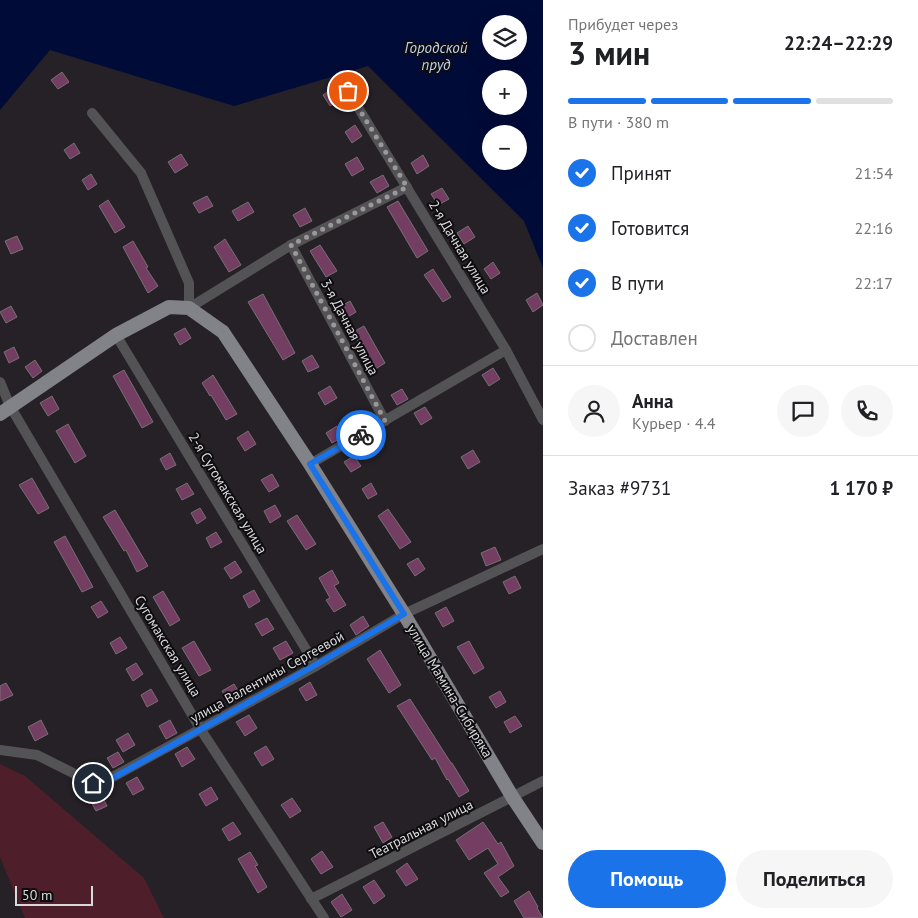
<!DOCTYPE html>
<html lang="ru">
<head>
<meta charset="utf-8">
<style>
  body { margin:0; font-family:"PT Sans",sans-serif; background:#f6f6f6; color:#202124; height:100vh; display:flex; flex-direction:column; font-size:19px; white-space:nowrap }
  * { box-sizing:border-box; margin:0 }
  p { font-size:16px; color:#757577 }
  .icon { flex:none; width:28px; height:28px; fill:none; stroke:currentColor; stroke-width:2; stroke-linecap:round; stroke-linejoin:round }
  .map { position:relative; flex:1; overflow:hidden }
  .details { display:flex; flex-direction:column; background:#fff; width:375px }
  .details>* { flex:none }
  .fabs { position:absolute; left:482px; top:15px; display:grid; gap:10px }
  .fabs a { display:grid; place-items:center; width:45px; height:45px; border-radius:50%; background:#fff; box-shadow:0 5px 20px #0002; font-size:25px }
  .scale { position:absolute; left:15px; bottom:12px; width:78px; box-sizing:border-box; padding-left:5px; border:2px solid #dad8db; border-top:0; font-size:14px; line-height:18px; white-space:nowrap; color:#dad8db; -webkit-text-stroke:4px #0d0c0e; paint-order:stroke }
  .pin { position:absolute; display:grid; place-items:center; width:42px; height:42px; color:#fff; margin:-21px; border:2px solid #fff; border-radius:50%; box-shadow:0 1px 5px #0007 }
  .courier { position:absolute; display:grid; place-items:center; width:50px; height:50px; margin:-25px; border:4px solid #1a73e8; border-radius:50%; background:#fff; color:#222; box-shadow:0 1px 6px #0007 }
  .head em { font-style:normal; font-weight:800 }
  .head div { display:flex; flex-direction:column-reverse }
  .head { display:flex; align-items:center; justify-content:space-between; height:85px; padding:0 25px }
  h1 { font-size:32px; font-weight:800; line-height:38px }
  .bar { display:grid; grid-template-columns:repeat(4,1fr); gap:8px 5px; align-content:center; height:60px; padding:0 25px }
  .bar i { height:6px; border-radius:4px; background:#e0e0e0 }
  .bar .on { background:#1a73e8 }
  .bar p { grid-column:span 4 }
  .line { display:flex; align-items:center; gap:12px; padding:0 25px; border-top:1px solid #e0e0e0 }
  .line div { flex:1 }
  .round { display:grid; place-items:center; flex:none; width:52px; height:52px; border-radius:26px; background:#f6f6f6 }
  ol { padding:0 25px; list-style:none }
  li { display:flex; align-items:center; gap:15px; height:55px }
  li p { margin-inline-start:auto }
  li .icon { padding:5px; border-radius:50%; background:#1a73e8; color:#fff; stroke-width:4 }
  li:last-child { color:#757577 }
  li i { width:28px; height:28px; border:2px solid #e0e0e0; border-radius:50% }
  .action { display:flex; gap:10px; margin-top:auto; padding:10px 25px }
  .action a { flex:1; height:58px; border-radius:30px; background:#1a73e8; color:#fff; font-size:20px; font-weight:800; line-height:58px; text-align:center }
  .action a+a { background:#f6f6f6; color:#202124 }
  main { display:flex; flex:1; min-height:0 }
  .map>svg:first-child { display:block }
</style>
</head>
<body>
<main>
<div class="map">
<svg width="543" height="918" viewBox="0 0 543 918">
  <rect width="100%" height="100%" fill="#252127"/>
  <path fill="#4e1e2b" d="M0 764 25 776 144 878 164 918H25L0 857Z"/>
  <path fill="#000b38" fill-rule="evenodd" d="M0 0H543V268L524 221 368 66 234 106 50 50 0 110ZM491 24H519V51H491ZM491 79H519V106H491ZM491 134H519V161H491Z"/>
  <g fill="#743e63" stroke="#776f74">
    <path d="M62 72 69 82 58 89 51 80Z"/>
    <path d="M333 88 340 99 330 106 323 95Z"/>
    <path d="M355 125 362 136 352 143 345 132Z"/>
    <path d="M74 143 80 153 70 159 64 150Z"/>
    <path d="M181 154 188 165 175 173 168 162Z"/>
    <path d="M423 155 429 166 417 174 411 163Z"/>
    <path d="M357 157 364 169 352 176 345 164Z"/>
    <path d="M91 174 97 184 88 190 82 180Z"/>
    <path d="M383 175 389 186 377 193 370 182Z"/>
    <path d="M442 188 449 199 438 205 431 194Z"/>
    <path d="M207 196 213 206 199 213 193 203Z"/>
    <path d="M108 200 125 227 115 233 99 206Z"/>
    <path d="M398 201 428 251 417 258 387 207Z"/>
    <path d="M248 202 254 212 238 221 232 211Z"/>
    <path d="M305 208 312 221 300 227 293 215Z"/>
    <path d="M468 226 475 237 464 244 457 233Z"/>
    <path d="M17 236 23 249 11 254 5 241Z"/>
    <path d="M225 239 241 265 229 272 214 247Z"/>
    <path d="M133 241 148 267 146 268 158 286 148 293 123 247Z"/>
    <path d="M320 245 337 271 326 277 310 251Z"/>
    <path d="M493 262 500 273 491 279 484 269Z"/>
    <path d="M433 269 451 297 443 302 424 275Z"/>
    <path d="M537 293 543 305 533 312 526 300Z"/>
    <path d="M263 294 295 353 283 360 248 302Z"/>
    <path d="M350 301 356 312 346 318 340 307Z"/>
    <path d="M11 306 17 317 6 323 0 312Z"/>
    <path d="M364 326 385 363 374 370 353 332Z"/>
    <path d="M185 328 191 338 180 345 174 334Z"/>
    <path d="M14 347 19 358 9 363 4 352Z"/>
    <path d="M312 355 319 367 308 372 302 361Z"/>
    <path d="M35 360 42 371 33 378 25 367Z"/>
    <path d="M493 368 500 379 489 386 482 375Z"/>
    <path d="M124 370 153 422 142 428 113 376Z"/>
    <path d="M213 375 237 414 226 420 211 395 210 396 202 383Z"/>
    <path d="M330 386 337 398 325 405 318 393Z"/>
    <path d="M402 389 408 399 397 405 391 395Z"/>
    <path d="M52 396 59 409 48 416 40 403Z"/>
    <path d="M425 407 432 418 421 425 414 413Z"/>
    <path d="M68 424 86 456 75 463 56 431Z"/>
    <path d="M337 426 344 436 332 443 326 433Z"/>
    <path d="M248 431 256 444 245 451 237 438Z"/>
    <path d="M473 450 480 462 468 469 461 457Z"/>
    <path d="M170 453 176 465 166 470 160 459Z"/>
    <path d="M354 456 361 466 351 472 344 462Z"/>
    <path d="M272 474 279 486 269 492 261 480Z"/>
    <path d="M32 478 49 508 38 514 19 485Z"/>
    <path d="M187 483 194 494 182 500 176 489Z"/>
    <path d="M371 483 377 494 368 499 362 489Z"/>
    <path d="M275 505 281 516 270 523 264 511Z"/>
    <path d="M200 508 206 518 197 524 191 513Z"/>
    <path d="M388 509 411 542 400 549 378 516Z"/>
    <path d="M115 510 148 566 137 572 126 550 124 551 103 517Z"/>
    <path d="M297 515 316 544 306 550 287 521Z"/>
    <path d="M216 532 222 542 211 548 206 538Z"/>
    <path d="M65 536 93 587 82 592 54 542Z"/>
    <path d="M495 547 501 560 486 566 481 553Z"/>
    <path d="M418 558 425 569 415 576 407 564Z"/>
    <path d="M235 561 242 572 231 579 224 568Z"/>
    <path d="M332 570 339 583 334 586 346 605 334 612 326 600 330 598 319 578Z"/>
    <path d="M515 576 521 588 509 594 503 582Z"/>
    <path d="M254 590 260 601 249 608 243 596Z"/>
    <path d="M163 591 180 620 170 626 153 597Z"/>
    <path d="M101 601 108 612 98 618 91 607Z"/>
    <path d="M446 607 454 621 443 627 435 613Z"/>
    <path d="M363 616 369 626 356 635 350 625Z"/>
    <path d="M267 618 274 629 262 636 255 624Z"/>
    <path d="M120 637 127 648 116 654 110 643Z"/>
    <path d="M194 641 211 670 199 676 182 648Z"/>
    <path d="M286 641 293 653 280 660 273 648Z"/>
    <path d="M469 641 484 668 474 674 457 647Z"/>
    <path d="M380 650 401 685 389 693 367 659Z"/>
    <path d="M136 663 143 674 133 681 126 669Z"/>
    <path d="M310 682 317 695 306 701 299 689Z"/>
    <path d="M6 683 13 695 0 701V686Z"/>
    <path d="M234 684 242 697 230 704 222 691Z"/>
    <path d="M151 689 158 701 147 707 141 695Z"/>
    <path d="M500 691 506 702 496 708 489 697Z"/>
    <path d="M410 699 451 763H452L469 791 459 797 448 779 447 780 435 758 432 760 397 706Z"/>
    <path d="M249 715 257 728 245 736 236 722Z"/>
    <path d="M515 716 522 726 510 733 504 722Z"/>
    <path d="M41 720 48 734 35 741 28 727Z"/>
    <path d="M170 720 177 733 166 739 159 726Z"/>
    <path d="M128 733 135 745 123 752 116 740Z"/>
    <path d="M266 746 274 759 262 766 254 753Z"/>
    <path d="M187 747 195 759 182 767 175 754Z"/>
    <path d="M118 752 124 762 113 768 107 758Z"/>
    <path d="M137 777 144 789 133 795 126 783Z"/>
    <path d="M211 787 218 799 206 806 199 794Z"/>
    <path d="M101 794 107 806 96 811 90 800Z"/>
    <path d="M292 798 301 811 290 818 281 805Z"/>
    <path d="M233 822 241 834 229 841 222 829Z"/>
    <path d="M383 822 392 837 383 843 374 827Z"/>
    <path d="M483 822 498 844 501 842 514 866 498 877 509 892 501 897 484 873 498 864 488 848 469 860 456 840Z"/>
    <path d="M322 851 333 867 321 874 311 859Z"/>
    <path d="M250 852 258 865 255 866 267 887 258 893 238 859Z"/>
    <path d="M407 863 418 879 406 886 396 871Z"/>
    <path d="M374 880 385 896 374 904 363 887Z"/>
    <path d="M529 891 538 907 537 908 543 918H524L514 901Z"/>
    <path d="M342 894 352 910 341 917 331 902Z"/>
  </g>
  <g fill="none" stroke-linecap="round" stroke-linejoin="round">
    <g stroke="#535356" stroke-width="10">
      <path d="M348 91 506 350 543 420"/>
      <path d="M92 113 141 173 189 283V308"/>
      <path d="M291 245 385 421"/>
      <path d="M189 308 291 245 407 187"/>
      <path d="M116 335 316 666"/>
      <path d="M0 382 10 406 201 730 324 918"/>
      <path d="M310 464 506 350"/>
      <path d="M0 750 37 755 93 783 109 779 316 666 404 614 543 549"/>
      <path d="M311 899 543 781"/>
    </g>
    <path stroke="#828289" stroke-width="14" d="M0 414 116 335 169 307 189 308 223 332 310 464 404 614 513 798 543 843"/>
  </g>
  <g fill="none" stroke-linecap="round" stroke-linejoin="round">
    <path stroke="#9b989c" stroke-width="5" stroke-dasharray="0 9" d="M348 91 407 187 291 245 385 421 361 435"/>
    <path stroke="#1a73e8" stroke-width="6" d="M93 783 109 780C209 725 307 671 404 614L310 464 361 435"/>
  </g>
  <g text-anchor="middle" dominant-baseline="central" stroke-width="4" stroke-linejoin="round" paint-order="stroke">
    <g font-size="14" fill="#dad8db" stroke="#0d0c0e">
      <text transform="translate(460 247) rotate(59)">2-я Дачная улица</text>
      <text transform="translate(350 327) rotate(62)">3-я Дачная улица</text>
      <text transform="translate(228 493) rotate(59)">2-я Сугомакская улица</text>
      <text transform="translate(168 646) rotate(59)">Сугомакская улица</text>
      <text transform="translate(267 677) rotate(-29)">улица Валентины Сергеевой</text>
      <text transform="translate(450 691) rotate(59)">улица Мамина-Сибиряка</text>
      <text transform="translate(421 829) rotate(-27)">Театральная улица</text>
    </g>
    <g font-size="15" font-style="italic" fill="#bfd0f0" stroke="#0d0c0e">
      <text x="436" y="47">Городской<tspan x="436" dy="17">пруд</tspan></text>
    </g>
  </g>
</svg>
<div class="fabs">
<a><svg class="icon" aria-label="layers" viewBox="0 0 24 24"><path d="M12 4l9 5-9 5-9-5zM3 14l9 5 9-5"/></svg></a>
<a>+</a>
<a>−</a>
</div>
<div class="scale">50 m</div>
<div class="pin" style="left:348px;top:91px;background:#ea580c"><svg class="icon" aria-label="bag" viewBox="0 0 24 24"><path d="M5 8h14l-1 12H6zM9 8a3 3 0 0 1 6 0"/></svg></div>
<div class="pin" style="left:93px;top:783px;background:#1f2937"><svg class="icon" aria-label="home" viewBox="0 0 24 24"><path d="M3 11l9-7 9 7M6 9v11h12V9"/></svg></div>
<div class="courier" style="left:361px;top:435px"><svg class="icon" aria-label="bike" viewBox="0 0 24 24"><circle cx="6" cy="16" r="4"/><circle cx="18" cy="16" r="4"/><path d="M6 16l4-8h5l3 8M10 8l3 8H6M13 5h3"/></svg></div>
</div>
<section class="details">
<div class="head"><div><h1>3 мин</h1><p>Прибудет через</p></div><em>22:24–22:29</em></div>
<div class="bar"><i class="on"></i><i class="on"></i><i class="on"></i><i></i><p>В пути · 380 m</p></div>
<ol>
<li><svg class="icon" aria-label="check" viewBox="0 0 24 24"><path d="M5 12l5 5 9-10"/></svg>Принят<p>21:54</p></li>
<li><svg class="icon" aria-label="check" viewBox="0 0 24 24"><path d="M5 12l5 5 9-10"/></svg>Готовится<p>22:16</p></li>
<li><svg class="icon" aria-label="check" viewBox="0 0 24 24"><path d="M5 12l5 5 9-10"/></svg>В пути<p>22:17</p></li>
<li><i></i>Доставлен</li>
</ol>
<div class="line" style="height:90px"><a class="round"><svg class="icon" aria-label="person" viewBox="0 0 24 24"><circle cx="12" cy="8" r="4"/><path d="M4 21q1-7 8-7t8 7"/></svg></a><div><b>Анна</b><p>Курьер · 4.4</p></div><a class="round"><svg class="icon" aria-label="chat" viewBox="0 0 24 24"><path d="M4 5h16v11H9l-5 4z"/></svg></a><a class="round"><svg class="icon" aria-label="phone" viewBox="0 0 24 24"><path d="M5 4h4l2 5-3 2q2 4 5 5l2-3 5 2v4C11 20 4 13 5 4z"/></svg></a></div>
<div class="line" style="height:65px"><div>Заказ #9731</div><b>1 170 ₽</b></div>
<div class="action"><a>Помощь</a><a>Поделиться</a></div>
</section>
</main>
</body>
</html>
